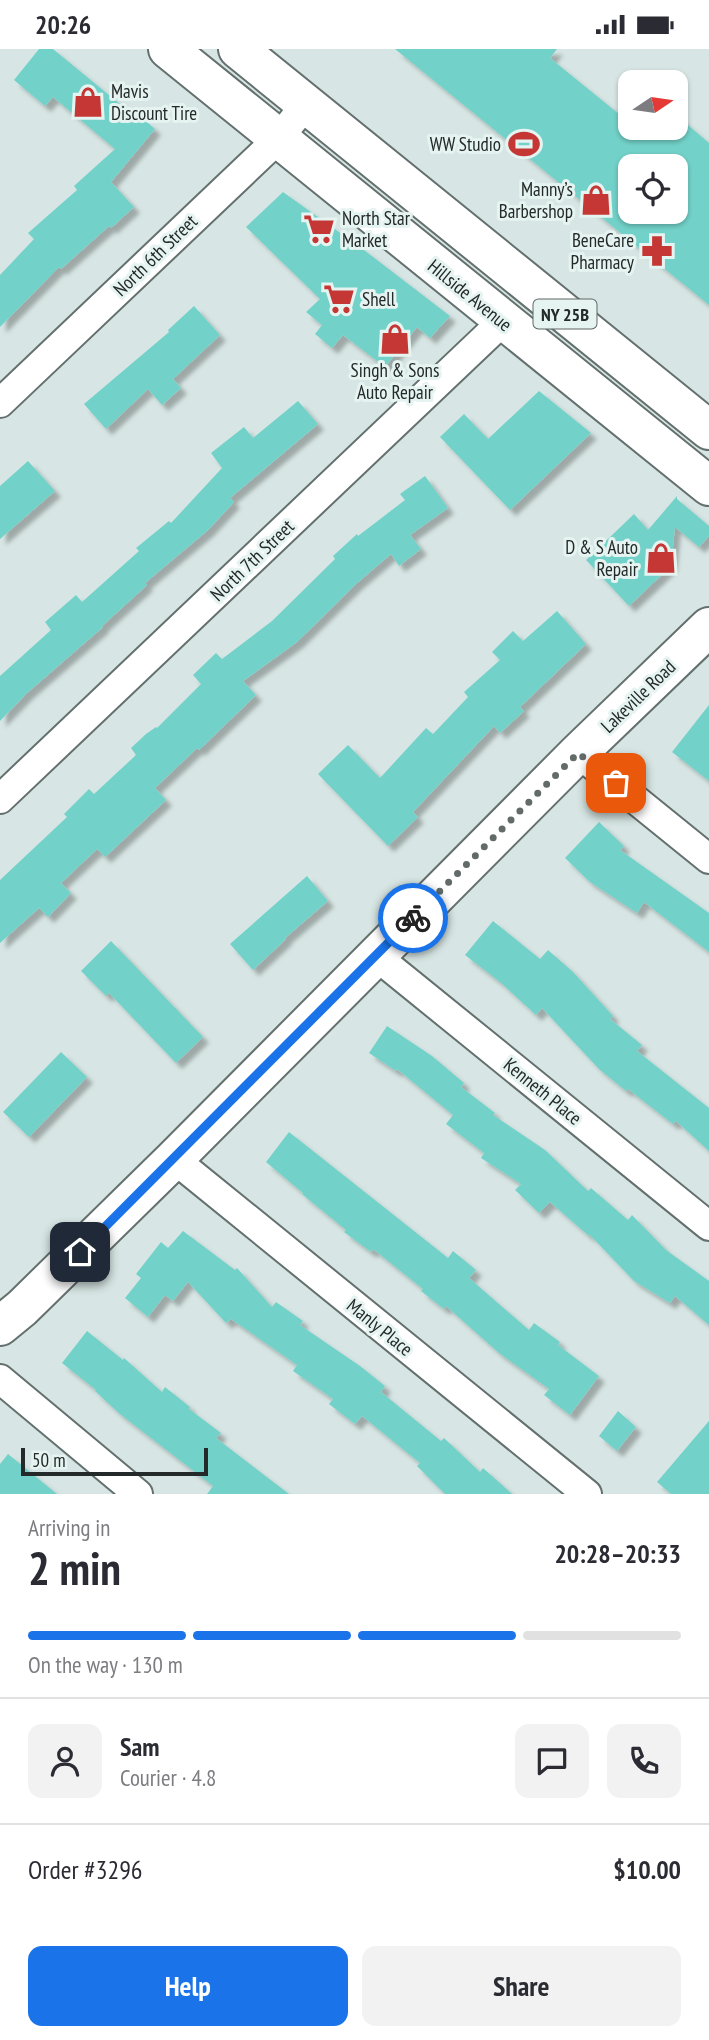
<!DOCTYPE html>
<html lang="en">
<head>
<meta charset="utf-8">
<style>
  body { margin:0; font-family:"PT Sans Narrow",sans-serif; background:#f2f2f3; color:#2b2b33; height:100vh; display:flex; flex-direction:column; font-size:26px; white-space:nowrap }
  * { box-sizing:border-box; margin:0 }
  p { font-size:23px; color:#7c7c81 }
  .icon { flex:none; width:38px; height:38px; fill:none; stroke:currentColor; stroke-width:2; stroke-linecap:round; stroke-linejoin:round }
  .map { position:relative; height:1445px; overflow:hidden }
  .details { display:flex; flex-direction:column; background:#fff; flex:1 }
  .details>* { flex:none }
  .needle { width:46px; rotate:77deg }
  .controls { position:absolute; left:618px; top:21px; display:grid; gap:14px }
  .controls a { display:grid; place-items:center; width:70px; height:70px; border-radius:14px; background:#fff; box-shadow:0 2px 5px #0004; font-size:35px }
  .scale { position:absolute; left:21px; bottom:18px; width:187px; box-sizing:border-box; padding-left:7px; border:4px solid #242929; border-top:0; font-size:19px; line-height:24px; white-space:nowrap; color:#242929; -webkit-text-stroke:5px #e5f3f1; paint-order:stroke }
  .pin { position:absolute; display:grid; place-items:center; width:60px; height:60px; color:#fff; margin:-30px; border-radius:14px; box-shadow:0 4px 10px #0006 }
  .courier { position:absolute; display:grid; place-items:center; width:70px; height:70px; margin:-35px; border:5px solid #1a73e8; border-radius:50%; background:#fff; color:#222; box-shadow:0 2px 9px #0007 }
  .head em { font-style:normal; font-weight:700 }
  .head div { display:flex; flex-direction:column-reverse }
  .head { display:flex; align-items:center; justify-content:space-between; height:119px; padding:0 28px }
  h1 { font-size:46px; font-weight:700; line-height:52px }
  .bar { display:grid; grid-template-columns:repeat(4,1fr); gap:10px 7px; align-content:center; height:84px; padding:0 28px }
  .bar i { height:9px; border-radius:5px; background:#e1e1e2 }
  .bar .selected { background:#1a73e8 }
  .bar p { grid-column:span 4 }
  .line { display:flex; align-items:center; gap:18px; padding:0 28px; border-top:2px solid #e1e1e2 }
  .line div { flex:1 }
  .round { display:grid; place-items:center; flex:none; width:74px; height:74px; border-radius:14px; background:#f2f2f3 }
  .cta { display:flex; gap:14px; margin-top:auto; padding:14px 28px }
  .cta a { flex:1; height:80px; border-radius:14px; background:#1a73e8; color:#fff; font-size:28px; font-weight:700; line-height:80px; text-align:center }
  .cta a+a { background:#f2f2f3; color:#2b2b33 }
  .status { display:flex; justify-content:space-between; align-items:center; height:49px; padding:0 35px; background:#fff; direction:ltr }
  .status svg { height:19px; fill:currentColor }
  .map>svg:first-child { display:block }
</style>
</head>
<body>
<div class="status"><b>20:26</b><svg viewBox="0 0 49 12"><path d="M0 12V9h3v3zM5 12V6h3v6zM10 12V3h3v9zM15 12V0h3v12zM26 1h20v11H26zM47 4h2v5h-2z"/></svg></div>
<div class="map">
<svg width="709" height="1445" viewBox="0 0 709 1445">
  <defs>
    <filter id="shadow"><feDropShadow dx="6" dy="6" stdDeviation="2" flood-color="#0004"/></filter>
  </defs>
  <rect width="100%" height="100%" fill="#d7e6e4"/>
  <g fill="#72d2c9" fill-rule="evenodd" filter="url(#shadow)">
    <path d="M39 0H53L143 74 146 72 155 80 111 133 134 158 111 179 109 177 61 220 59 218 0 278V226L34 190 28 184 77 141 74 137 115 100 53 48 45 57 14 31Z"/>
    <path d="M395 0H557L550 9 630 74V79H676V66L709 94V256ZM630 117H676V163H630Z"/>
    <path d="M283 143 364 201 450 267 430 289 417 278 385 318 343 286 332 299 315 285 322 276 306 263 320 250 246 178Z"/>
    <path d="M194 257 220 286 173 330 181 339 162 356 148 340 106 380 84 355 169 283 168 281Z"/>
    <path d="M539 342 591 384 510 461 440 388 464 365 488 390Z"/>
    <path d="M298 352 318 375 230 449 234 453 208 481 145 534 147 536 102 577 103 578 27 644 0 672V627L51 581 45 573 76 546 82 553 139 502 136 499 169 472 171 474 222 419 211 404 244 378 253 389Z"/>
    <path d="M28 412 55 442 0 490V437Z"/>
    <path d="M425 427 448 459 410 486 421 500 399 517 391 505 357 534 297 593 243 632 256 646 199 701 197 699 155 739 166 751 105 808 97 800 61 834 71 844 48 868 39 859 0 894V831L67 768 64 765 89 740 94 745 136 706 131 699 146 685 156 678 157 679 201 635 193 626 216 604 222 610 272 572 335 510 333 507 357 485 358 487 405 451 400 445Z"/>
    <path d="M677 447V450L709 477V487L699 498 675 478 671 517 629 557 586 511 634 465 648 481Z"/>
    <path d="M557 562 586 595 520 658 524 662 500 684 494 677 413 763 418 768 388 797 318 725 348 696 380 729 426 679 433 685 468 648 464 643 500 611 492 603 513 582 523 592Z"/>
    <path d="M709 656V732L672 703Z"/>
    <path d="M599 773 624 797 620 801 709 864V903L644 853 637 864 590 833 565 809Z"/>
    <path d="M307 827 328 852 285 889 286 890 253 921 230 895Z"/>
    <path d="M493 872 540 910 548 901 573 923 613 967 610 970 642 996 637 1002 709 1059V1102L676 1072 673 1075 628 1040 626 1042 599 1020 542 959 536 966 500 933 465 906Z"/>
    <path d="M111 892 203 988 176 1014 109 944 106 947 81 922Z"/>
    <path d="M387 977 432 1007 464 1034 461 1038 495 1064 493 1066 545 1101 588 1142 591 1139 628 1171 632 1166 666 1201 709 1232V1276L675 1247 670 1254 634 1232 590 1186 589 1187 550 1153 539 1164 515 1141 521 1135 481 1109 484 1104 446 1075 453 1066 397 1020 396 1022 369 1004Z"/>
    <path d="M61 1003 87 1028 29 1088 3 1063Z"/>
    <path d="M289 1083 448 1209 453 1202 476 1221 469 1229 529 1281 534 1274 560 1293 558 1296 599 1327 570 1366 544 1346 549 1340 499 1304 446 1257 444 1260 421 1242 423 1240 373 1200 371 1203 344 1183 346 1181 302 1145 303 1144 266 1113Z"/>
    <path d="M183 1182 235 1221 237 1219 272 1258 276 1253 303 1272 300 1276 360 1317 385 1337 381 1343 441 1392 444 1389 480 1423 483 1419 512 1445H445L417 1417 420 1414 362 1367 355 1375 329 1355 333 1350 293 1322 297 1316 231 1270 226 1274 188 1233 173 1252 165 1246 148 1268 125 1249 141 1229 136 1225 161 1193 168 1199Z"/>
    <path d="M87 1282 123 1311 124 1309 162 1343 165 1338 190 1358 189 1360 221 1384 216 1389 289 1445H207L213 1437 120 1365 95 1342 96 1341 62 1314Z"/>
    <path d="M618 1362 636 1378 617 1402 599 1387Z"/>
    <path d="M709 1372V1445H671L657 1433Z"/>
    <path d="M8 1405 57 1445H0V1415Z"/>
  </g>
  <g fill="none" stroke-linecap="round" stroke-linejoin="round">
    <defs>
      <g id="minor">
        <path d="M0 354 278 90 306 55"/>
        <path d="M578 704 709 810"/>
        <path d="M0 750 503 272"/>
        <path d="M376 907 709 1177"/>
        <path d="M174 1110 587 1445"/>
        <path d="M0 1330 138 1445"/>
      </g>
      <path id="secondary" d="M0 1277 22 1259 174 1110 578 704 709 578"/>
      <g id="primary">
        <path d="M168 0 709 437"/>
        <path d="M238 0 709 381"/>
      </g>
    </defs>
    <use href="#minor" stroke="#63706e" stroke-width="32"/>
    <use href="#secondary" stroke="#63706e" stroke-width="42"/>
    <use href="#primary" stroke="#63706e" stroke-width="42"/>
    <use href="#minor" stroke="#fff" stroke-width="28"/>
    <use href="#secondary" stroke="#fff" stroke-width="38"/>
    <use href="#primary" stroke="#fff" stroke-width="38"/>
  </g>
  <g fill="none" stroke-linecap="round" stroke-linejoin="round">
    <path stroke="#636b6a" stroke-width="7" stroke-dasharray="0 12.6" d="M413 869 578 704 616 734"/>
    <path stroke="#1a73e8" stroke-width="9" d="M80 1203 413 869"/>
  </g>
  <defs>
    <symbol id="shop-bare" viewBox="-9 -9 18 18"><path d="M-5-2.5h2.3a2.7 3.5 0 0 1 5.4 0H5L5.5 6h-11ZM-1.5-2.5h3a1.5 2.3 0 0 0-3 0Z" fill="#c53734" stroke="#e5f3f1" stroke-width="2.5" paint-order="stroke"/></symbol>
    <symbol id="stadium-bare" viewBox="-9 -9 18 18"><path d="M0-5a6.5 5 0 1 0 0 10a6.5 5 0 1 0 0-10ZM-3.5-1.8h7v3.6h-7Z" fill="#c53734" stroke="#e5f3f1" stroke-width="2.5" paint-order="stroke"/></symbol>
    <symbol id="supermarket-bare" viewBox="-9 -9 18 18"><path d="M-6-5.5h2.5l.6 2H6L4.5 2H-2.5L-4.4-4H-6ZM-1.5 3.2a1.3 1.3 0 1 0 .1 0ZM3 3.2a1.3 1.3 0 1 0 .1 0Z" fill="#c53734" stroke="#e5f3f1" stroke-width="2.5" paint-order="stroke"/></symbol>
    <symbol id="pharmacy-bare" viewBox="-9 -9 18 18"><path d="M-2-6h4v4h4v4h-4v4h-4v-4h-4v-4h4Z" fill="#c53734" stroke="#e5f3f1" stroke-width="2.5" paint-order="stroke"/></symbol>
  </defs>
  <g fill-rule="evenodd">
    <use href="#shop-bare" x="66" y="31" width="44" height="44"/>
    <use href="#stadium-bare" x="502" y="73" width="44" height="44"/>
    <use href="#shop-bare" x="574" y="129" width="44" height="44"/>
    <use href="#supermarket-bare" x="297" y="158" width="44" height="44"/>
    <use href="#pharmacy-bare" x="635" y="180" width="44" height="44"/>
    <use href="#supermarket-bare" x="317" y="228" width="44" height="44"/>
    <use href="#shop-bare" x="373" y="268" width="44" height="44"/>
    <use href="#shop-bare" x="639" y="487" width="44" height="44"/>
  </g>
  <g text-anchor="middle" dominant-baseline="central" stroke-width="6" stroke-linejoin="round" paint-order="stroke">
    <rect fill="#e5f3f1" stroke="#5e6665" stroke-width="2" x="533.5" y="250.5" width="63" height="29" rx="5"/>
    <g font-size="18" font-weight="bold" fill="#242929">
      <text x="565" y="265">NY 25B</text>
    </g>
    <g font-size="19" fill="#242929" stroke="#e5f3f1" text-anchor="end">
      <text x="111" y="42" text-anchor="start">Mavis<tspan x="111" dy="22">Discount Tire</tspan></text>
      <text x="501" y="95">WW Studio</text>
      <text x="573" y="140">Manny’s<tspan x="573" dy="22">Barbershop</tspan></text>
      <text x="342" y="169" text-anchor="start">North Star<tspan x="342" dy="22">Market</tspan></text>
      <text x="634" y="191">BeneCare<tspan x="634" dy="22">Pharmacy</tspan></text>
      <text x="362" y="250" text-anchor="start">Shell</text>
      <text x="395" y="321" text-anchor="middle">Singh &amp; Sons<tspan x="395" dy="22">Auto Repair</tspan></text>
      <text x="638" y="498">D &amp; S Auto<tspan x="638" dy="22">Repair</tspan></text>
    </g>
    <g font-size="19" fill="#242929" stroke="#e5f3f1">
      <text transform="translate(155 206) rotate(-44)">North 6th Street</text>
      <text transform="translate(470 246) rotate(39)">Hillside Avenue</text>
      <text transform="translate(252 511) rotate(-44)">North 7th Street</text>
      <text transform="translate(638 647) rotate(-44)">Lakeville Road</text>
      <text transform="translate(543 1042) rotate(39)">Kenneth Place</text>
      <text transform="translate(380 1278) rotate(39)">Manly Place</text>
    </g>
  </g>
</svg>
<div class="controls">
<a><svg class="needle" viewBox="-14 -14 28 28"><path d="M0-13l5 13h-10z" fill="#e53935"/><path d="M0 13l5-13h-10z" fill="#7c7c81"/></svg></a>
<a><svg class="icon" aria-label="locate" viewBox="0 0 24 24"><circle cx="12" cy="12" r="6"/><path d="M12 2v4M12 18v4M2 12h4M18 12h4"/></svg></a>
</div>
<div class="scale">50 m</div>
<div class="pin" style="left:616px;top:734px;background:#ea580c"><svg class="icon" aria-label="bag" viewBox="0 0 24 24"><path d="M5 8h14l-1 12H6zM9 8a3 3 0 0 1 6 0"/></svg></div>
<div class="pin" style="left:80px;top:1203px;background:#1f2937"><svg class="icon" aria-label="home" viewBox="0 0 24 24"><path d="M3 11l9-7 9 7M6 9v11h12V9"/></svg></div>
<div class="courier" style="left:413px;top:869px"><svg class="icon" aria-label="bike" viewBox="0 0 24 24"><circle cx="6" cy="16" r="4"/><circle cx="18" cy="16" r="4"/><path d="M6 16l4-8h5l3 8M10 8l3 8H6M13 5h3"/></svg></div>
</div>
<section class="details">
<div class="head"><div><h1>2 min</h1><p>Arriving in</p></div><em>20:28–20:33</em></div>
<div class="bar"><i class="selected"></i><i class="selected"></i><i class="selected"></i><i></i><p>On the way · 130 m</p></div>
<div class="line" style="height:126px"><a class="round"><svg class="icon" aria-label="person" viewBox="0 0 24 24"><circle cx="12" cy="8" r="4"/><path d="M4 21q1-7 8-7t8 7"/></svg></a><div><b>Sam</b><p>Courier · 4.8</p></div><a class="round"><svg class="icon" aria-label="chat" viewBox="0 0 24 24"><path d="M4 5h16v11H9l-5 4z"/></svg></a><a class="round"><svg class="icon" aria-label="phone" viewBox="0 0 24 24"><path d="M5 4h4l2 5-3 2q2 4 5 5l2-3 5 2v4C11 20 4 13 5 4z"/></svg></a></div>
<div class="line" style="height:91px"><div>Order #3296</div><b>$10.00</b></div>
<div class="cta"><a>Help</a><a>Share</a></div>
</section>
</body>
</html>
